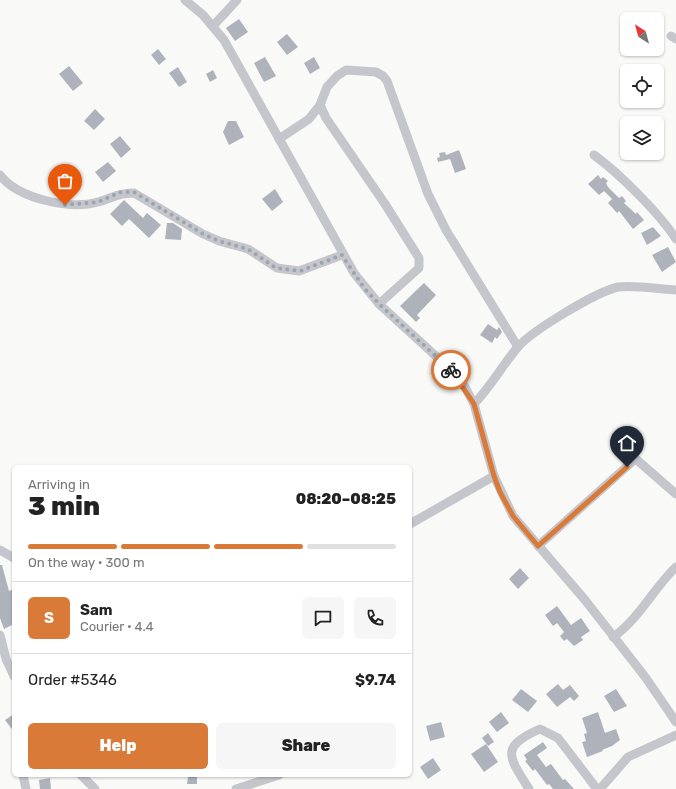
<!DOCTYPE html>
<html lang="en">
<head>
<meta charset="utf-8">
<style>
  body { margin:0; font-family:Rubik,sans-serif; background:#f6f6f6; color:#222; height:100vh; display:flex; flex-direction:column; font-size:15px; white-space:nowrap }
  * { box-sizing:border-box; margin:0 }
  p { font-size:13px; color:#767676 }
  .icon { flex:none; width:22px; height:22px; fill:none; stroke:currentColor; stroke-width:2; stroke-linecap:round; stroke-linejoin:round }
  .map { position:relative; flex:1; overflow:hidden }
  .drawer { position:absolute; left:12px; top:465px; width:400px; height:312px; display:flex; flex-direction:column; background:#fff; border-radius:6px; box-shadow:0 1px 3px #0004 }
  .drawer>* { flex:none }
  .needle { width:26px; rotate:324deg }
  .controls { position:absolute; left:620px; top:12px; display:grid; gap:8px }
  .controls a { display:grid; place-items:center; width:44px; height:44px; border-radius:6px; background:#fff; box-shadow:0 1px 3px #0004; font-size:20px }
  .pin { position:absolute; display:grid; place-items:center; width:34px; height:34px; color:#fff; margin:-41px -17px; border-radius:50% 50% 50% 0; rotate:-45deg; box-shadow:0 0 4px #0007 }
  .pin .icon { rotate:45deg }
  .courier { position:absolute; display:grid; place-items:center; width:40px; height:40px; margin:-20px; border:3px solid #d97a38; border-radius:50%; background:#fff; color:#222; box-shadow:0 1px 5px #0007 }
  .headline em { font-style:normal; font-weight:800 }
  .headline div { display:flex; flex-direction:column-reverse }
  .headline { display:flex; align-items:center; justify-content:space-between; height:68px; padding:0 16px }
  h1 { font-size:26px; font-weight:800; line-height:30px }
  .bar { display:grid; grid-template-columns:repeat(4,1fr); gap:6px 4px; align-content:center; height:48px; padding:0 16px }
  .bar i { height:5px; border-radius:3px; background:#e0e0e0 }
  .bar .current { background:#d97a38 }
  .bar p { grid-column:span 4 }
  .line { display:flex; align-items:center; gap:10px; padding:0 16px; border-top:1px solid #e0e0e0 }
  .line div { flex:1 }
  .round { display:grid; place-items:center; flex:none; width:42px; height:42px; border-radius:6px; background:#f6f6f6 }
  .primary-button { display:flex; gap:8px; margin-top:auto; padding:8px 16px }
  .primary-button a { flex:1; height:46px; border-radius:6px; background:#d97a38; color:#fff; font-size:16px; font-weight:800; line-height:46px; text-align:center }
  .primary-button a+a { background:#f6f6f6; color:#222 }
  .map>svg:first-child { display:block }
</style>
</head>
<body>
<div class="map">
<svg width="676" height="789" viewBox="0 0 676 789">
  <rect width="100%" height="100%" fill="#f9faf8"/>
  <g fill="#aeb3bb">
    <path d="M239 19 248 32 235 41 226 28Z"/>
    <path d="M287 34 298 47 287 55 277 42Z"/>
    <path d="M158 49 166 59 159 65 151 55Z"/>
    <path d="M265 57 276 76 264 82 254 63Z"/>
    <path d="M314 57 320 68 310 74 304 63Z"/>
    <path d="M69 66 83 83 73 91 59 74Z"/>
    <path d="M178 67 187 82 179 87 169 73Z"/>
    <path d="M213 70 217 78 210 82 206 74Z"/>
    <path d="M95 109 105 119 94 130 84 121Z"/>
    <path d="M228 121H236L244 137 229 145 223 132Z"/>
    <path d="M120 136 131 149 121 158 110 144Z"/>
    <path d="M459 150 466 169 455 173 450 159 438 162 437 158 440 157 439 153 445 152 446 155Z"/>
    <path d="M108 162 116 171 103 182 95 172Z"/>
    <path d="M598 175 601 179 603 177 608 181 606 183 608 187 619 198 622 196 626 201 624 203 636 214 637 212 644 220 633 229 619 211 617 213 608 203 612 199 604 191 599 195 588 184Z"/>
    <path d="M275 189 283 202 272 211 262 199Z"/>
    <path d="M124 200 143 218 147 213 161 225 149 238 129 219 122 226 110 214Z"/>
    <path d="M167 223H173L182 229 181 240 165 239Z"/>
    <path d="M653 227 661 236 647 245 641 233Z"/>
    <path d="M668 247 676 262 662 272 652 255Z"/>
    <path d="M424 283 436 295 417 315 420 318 416 322 400 306Z"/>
    <path d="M488 324 497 330 499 327 502 332 497 339 495 337 492 343 480 335Z"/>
    <path d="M0 565H2L9 591 14 589V624L4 629 0 618Z"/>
    <path d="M520 568 529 578 518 589 509 579Z"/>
    <path d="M557 606 571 625 581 618 590 631 581 637 583 640 574 646 567 639 564 641 560 636 564 632 557 623 553 626 545 615Z"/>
    <path d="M558 684 563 690 570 685 579 696 574 701 570 697 557 707 546 694Z"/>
    <path d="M521 689 537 701 528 712 512 700Z"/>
    <path d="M616 689 627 706 614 712 604 696Z"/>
    <path d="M501 712 509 723 497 732 489 722Z"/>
    <path d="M598 712 605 733 616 729 620 740 612 746 602 750 603 751 587 757 582 742 586 741 584 734 587 733 582 718Z"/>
    <path d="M14 714V732L5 720Z"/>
    <path d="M441 722 445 737 430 741 426 726Z"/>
    <path d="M488 733 494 742 488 746 482 738Z"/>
    <path d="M543 742 547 748 537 755 546 767 551 764 563 780 565 779 574 789H553L549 784 547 785 535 769 533 771 525 761 527 760 524 755Z"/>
    <path d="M486 744 498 762 484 772 471 754Z"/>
    <path d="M433 758 441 770 428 779 420 767Z"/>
    <path d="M188 777H197V784H187Z"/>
    <path d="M50 778 51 789H40L39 780Z"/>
  </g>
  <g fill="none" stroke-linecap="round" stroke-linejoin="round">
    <g stroke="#c4c6cb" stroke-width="9">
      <path d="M185 0 203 15 224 40 354 273 379 304 450 369 465 387 474 404 494 476 513 516 585 600 646 678 676 722"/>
      <path d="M213 26 237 0"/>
      <path d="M671 36 676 39"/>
      <path d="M320 105 326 118 385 204 419 258V268L379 304"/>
      <path d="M279 139 309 119 320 105 327 87 337 76 346 70 376 72 383 76 387 81 428 194 446 230 518 347"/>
      <path d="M594 155C620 174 659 213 676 239"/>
      <path d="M0 175C18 199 71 210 98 202 113 198 117 193 134 193L203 234 219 241 248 249 277 268 299 271 342 255"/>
      <path d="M474 404C491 386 502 366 517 348 531 331 596 292 618 287 632 285 661 289 676 290"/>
      <path d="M410 524 494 476"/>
      <path d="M538 546 633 461 637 460 676 494"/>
      <path d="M0 550 14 558"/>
      <path d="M0 635 6 659 14 676"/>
      <path d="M613 637C639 619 653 589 676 567"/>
      <path d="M23 775 26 789"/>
      <path d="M81 775 95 789"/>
      <path d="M236 789 279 775"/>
      <path d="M529 789C509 757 499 747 540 729L558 738 597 789"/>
      <path d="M600 789 628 757 676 735"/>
    </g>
  </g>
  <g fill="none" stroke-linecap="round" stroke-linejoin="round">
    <path stroke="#9ca4af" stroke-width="4" stroke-dasharray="0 7.2" d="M65 205 98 202 121 192H134L203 234 219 241 248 249 276 268 300 271 342 255 364 288 379 304 451 370"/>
    <path stroke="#d97a38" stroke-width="5" d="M451 370 474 404 494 476 500 492 513 516 538 546 627 467"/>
  </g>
</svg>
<div class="controls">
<a><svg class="needle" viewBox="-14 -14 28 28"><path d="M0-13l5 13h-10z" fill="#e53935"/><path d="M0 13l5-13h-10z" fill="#767676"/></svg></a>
<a><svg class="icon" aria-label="locate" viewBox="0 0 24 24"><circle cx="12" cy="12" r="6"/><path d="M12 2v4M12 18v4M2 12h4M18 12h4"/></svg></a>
<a><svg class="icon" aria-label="layers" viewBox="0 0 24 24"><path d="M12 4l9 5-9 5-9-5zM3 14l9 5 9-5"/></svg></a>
</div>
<div class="pin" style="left:65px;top:205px;background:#ea580c"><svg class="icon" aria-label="bag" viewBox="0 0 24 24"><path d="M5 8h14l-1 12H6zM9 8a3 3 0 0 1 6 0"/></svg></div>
<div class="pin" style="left:627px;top:467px;background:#1f2937"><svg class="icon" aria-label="home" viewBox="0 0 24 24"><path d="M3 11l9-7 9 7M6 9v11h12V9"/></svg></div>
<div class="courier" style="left:451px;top:370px"><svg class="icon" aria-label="bike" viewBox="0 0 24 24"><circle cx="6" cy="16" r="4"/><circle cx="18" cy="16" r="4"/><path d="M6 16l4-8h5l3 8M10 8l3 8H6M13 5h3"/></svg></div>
<section class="drawer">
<div class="headline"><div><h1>3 min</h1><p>Arriving in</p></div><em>08:20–08:25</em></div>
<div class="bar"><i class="current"></i><i class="current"></i><i class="current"></i><i></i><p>On the way · 300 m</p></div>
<div class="line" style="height:72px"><b class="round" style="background:#d97a38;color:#fff">S</b><div><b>Sam</b><p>Courier · 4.4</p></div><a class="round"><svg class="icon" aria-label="chat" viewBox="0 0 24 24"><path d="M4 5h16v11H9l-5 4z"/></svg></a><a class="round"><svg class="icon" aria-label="phone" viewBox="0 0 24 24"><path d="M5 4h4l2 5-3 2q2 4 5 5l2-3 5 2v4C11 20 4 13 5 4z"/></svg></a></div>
<div class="line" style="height:52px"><div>Order #5346</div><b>$9.74</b></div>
<div class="primary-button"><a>Help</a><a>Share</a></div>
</section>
</div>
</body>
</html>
